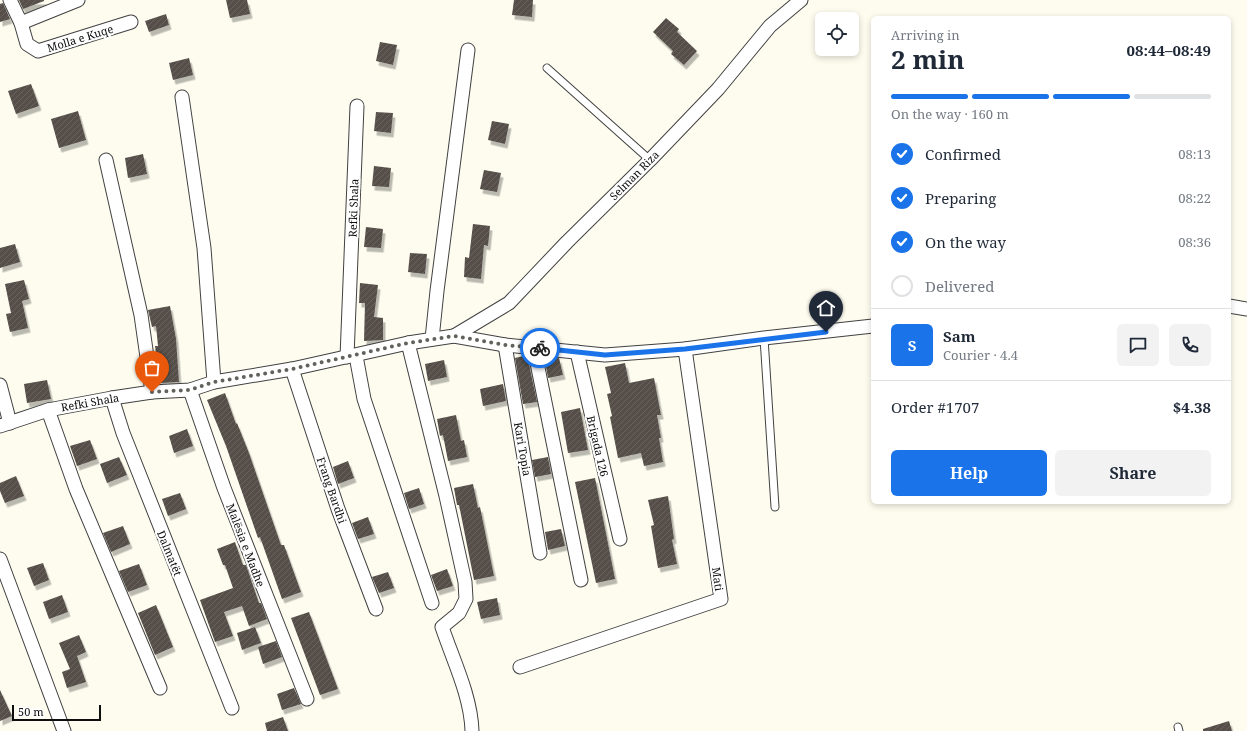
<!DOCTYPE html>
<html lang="en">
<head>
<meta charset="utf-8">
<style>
  body { margin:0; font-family:"Noto Serif",serif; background:#f2f2f3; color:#1f2937; height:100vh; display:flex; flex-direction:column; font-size:15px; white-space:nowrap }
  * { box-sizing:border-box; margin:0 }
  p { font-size:13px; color:#747a83 }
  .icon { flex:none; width:22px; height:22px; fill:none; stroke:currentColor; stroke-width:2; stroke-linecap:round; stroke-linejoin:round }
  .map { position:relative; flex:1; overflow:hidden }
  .drawer { position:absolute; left:871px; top:16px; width:360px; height:488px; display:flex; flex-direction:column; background:#fff; border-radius:6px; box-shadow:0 2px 6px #0003 }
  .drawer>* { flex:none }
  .fabs { position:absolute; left:815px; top:12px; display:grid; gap:8px }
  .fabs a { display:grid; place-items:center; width:44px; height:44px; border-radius:6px; background:#fff; box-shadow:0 2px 6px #0003; font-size:20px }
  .scale { position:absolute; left:12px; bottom:10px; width:89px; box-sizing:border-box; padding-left:4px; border:2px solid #0e0e0e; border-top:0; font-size:11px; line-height:14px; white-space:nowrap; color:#0e0e0e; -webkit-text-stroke:3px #fff; paint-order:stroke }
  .pin { position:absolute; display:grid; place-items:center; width:34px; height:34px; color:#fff; margin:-41px -17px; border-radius:50% 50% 50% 0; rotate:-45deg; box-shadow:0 0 4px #0007 }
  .pin .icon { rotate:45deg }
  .courier { position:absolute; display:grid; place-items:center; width:40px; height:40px; margin:-20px; border:3px solid #1a73e8; border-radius:50%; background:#fff; color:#222; box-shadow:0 1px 5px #0007 }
  .summary em { font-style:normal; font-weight:700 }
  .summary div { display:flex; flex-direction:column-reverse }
  .summary { display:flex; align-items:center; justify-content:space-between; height:68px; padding:0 20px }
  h1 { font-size:26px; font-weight:700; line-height:30px }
  .bar { display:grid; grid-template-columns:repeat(4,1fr); gap:6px 4px; align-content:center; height:48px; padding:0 20px }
  .bar i { height:5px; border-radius:3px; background:#e0e1e3 }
  .bar .active { background:#1a73e8 }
  .bar p { grid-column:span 4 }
  .line { display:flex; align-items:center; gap:10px; padding:0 20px; border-top:1px solid #e0e1e3 }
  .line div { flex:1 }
  .round { display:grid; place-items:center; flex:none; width:42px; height:42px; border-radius:6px; background:#f2f2f3 }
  ol { padding:0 20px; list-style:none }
  li { display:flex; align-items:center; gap:12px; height:44px }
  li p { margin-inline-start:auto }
  li .icon { padding:4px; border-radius:50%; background:#1a73e8; color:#fff; stroke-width:4 }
  li:last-child { color:#747a83 }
  li i { width:22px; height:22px; border:2px solid #e0e1e3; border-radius:50% }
  .button { display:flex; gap:8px; margin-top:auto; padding:8px 20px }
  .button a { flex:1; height:46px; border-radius:6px; background:#1a73e8; color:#fff; font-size:16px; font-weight:700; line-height:46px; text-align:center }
  .button a+a { background:#f2f2f3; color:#1f2937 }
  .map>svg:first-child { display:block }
</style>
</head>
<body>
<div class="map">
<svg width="1247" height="731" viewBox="0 0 1247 731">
  <defs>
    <pattern id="building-hatch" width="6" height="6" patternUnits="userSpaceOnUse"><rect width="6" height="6" fill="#564f4a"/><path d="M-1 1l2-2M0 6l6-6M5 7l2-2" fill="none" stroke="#696460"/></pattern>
    <filter id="shadow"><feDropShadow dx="2.5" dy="4.5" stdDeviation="0" flood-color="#0004"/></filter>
  </defs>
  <rect width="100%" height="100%" fill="#fefcef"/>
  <g fill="url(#building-hatch)" filter="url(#shadow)">
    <path d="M19 0H44V1L23 9Z"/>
    <path d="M226 0H247L250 14 230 18Z"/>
    <path d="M514 0H533L532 17 512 15Z"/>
    <path d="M3 3 10 19 0 22V4Z"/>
    <path d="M166 14 169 25 149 32 145 21Z"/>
    <path d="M666 18 679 29 677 32 697 51 684 65 671 54 673 51 653 32Z"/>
    <path d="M380 42 397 45 393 65 376 61Z"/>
    <path d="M189 58 193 75 173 80 169 63Z"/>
    <path d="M31 84 39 106 16 114 8 91Z"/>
    <path d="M78 111 86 140 59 148 51 119Z"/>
    <path d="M376 112 393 113 391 133 374 131Z"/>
    <path d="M492 121 509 124 505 144 488 140Z"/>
    <path d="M143 154 147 174 128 178 125 158Z"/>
    <path d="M374 166 391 168 389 187 372 186Z"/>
    <path d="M484 170 501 173 497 192 480 189Z"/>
    <path d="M473 224 490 226 488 246 484 245 481 279 464 277 465 257 469 258Z"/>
    <path d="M366 227 383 229 381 248 364 247Z"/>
    <path d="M15 244 20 262 0 268V248Z"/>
    <path d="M410 253 427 254 425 274 408 272Z"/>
    <path d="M24 280 29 299 22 301 28 328 10 332 6 314 11 313 5 284Z"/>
    <path d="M360 283 378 285 374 317 383 318V340L364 341 365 303H359Z"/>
    <path d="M170 306 176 339 179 382 160 383 155 346H158L156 326 152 327 148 310Z"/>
    <path d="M527 355 537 402 523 404 515 358Z"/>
    <path d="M559 358 563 375 548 378 545 361Z"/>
    <path d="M444 360 447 377 428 381 425 364Z"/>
    <path d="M625 363 629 383 654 378 661 415H657L661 438H659L663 462 644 466 641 453 618 458 610 417 612 416 607 394 611 393 605 367Z"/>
    <path d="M47 380 51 399 27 403 24 384Z"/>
    <path d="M503 384 506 401 483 406 480 389Z"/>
    <path d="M225 393 236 424 237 423 249 453 281 545H284L301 592 282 599 260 537 258 538 226 446 207 400Z"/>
    <path d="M580 408 588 450 568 453 561 412Z"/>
    <path d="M456 415 461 441 464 440 467 457 448 461 443 435 440 436 437 419Z"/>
    <path d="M187 429 193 446 174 453 169 436Z"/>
    <path d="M90 440 97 459 77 466 70 446Z"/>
    <path d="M119 457 127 475 107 483 100 464Z"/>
    <path d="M548 457 551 474 535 477 532 460Z"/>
    <path d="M348 461 354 478 338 484 333 467Z"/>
    <path d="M16 476 24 496 5 503 0 491V483Z"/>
    <path d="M595 478 615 579 596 583 575 482Z"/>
    <path d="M473 484 478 508 480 507 494 576 474 580 459 505H457L454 488Z"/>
    <path d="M419 488 424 504 409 509 404 493Z"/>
    <path d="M180 493 186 509 168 516 162 499Z"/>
    <path d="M668 496 674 539 672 540 677 564 658 568 651 526 654 525 648 500Z"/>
    <path d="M368 517 374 534 358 539 352 523Z"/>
    <path d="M123 526 130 544 111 552 103 533Z"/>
    <path d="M561 529 565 546 548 550 545 532Z"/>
    <path d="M235 542 243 565H246L259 603H261L267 619 249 626 242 606 224 612 233 636 215 642 200 600 233 588 225 565H223L217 549Z"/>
    <path d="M43 563 49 580 34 586 27 568Z"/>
    <path d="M139 564 147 585 128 592 119 571Z"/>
    <path d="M447 569 453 586 437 591 431 575Z"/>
    <path d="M388 572 394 588 379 593 372 577Z"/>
    <path d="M62 595 68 612 49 619 43 602Z"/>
    <path d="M497 598 500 615 481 619 477 602Z"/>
    <path d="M156 605 173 647 155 655 138 613Z"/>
    <path d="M309 612 338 689 320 695 291 618Z"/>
    <path d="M255 627 261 643 242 650 237 633Z"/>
    <path d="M79 635 86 652 77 656 86 682 67 688 62 672 70 669 59 643Z"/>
    <path d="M276 641 282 657 263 664 258 647Z"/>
    <path d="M294 688 301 704 282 710 277 694Z"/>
    <path d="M0 690 12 716 0 721Z"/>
    <path d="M283 717 288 731H267L265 723Z"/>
    <path d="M1229 721 1232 731H1203V729Z"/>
  </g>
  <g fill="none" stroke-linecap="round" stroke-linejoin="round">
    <defs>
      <g id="service">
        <path d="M547 68 650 160"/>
        <path d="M764 338 775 507"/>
        <path d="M1178 727 1179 731"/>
      </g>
      <g id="minor">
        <path d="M10 0 21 23 27 44 38 51 131 22"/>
        <path d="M21 23 78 0"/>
        <path d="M182 97 204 248 214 382"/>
        <path d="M106 160 141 315 152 392"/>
        <path d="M1229 306 1247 309"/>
        <path d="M454 336 509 303 567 242 650 160 718 89 770 26 801 0"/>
        <path d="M432 339 437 291 468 50"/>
        <path d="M408 343 446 496 465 582 466 599 459 613 442 627C453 660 471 696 472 731"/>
        <path d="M505 345 540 553"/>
        <path d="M534 348 581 580"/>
        <path d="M577 352 620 539"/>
        <path d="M356 356 364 399 432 603"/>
        <path d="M347 357 357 106"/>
        <path d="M292 369 338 509 376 609"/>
        <path d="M0 385 10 423"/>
        <path d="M190 390 224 488 307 699"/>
        <path d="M112 398 123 433 232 708"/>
        <path d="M48 410 76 489 160 688"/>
        <path d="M0 426 48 410 112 398 152 392 190 390 214 382 292 369 408 343 454 336 505 345 605 355 685 349 764 338 873 326"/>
        <path d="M0 559 64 731"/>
        <path d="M520 667 721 599 685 349"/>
      </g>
    </defs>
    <use href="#service" stroke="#414141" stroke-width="9"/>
    <use href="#minor" stroke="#414141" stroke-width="15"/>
    <use href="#service" stroke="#fff" stroke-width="7"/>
    <use href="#minor" stroke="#fff" stroke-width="13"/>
  </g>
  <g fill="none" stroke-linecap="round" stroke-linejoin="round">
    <path stroke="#62615d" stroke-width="4" stroke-dasharray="0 7.2" d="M152 392 190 390 214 382 292 369 408 343 454 336 505 345 540 348"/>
    <path stroke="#1a73e8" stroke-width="5" d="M540 348 605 355 685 349 826 332"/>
  </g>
  <g text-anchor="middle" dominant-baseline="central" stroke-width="4" stroke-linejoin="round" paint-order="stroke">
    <g font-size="11" fill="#0e0e0e" stroke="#fff">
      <text transform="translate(80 38) rotate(-17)">Molla e Kuqe</text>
      <text transform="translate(634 175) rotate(-45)">Selman Riza</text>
      <text transform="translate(353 208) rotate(-88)">Refki Shala</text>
      <text transform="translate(90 402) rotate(-10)">Refki Shala</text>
      <text transform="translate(598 446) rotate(77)">Brigada 126</text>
      <text transform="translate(523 449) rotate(80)">Kari Topia</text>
      <text transform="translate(332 490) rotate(71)">Frang Bardhi</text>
      <text transform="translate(246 545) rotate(69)">Malësia e Madhe</text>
      <text transform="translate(170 553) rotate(68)">Dalmatët</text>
      <text transform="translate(718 579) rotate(82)">Mati</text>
    </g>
  </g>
</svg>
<div class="fabs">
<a><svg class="icon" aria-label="locate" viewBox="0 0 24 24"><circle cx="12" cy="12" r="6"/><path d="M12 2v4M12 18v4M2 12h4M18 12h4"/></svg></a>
</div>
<div class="scale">50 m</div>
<div class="pin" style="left:152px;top:392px;background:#ea580c"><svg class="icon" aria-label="bag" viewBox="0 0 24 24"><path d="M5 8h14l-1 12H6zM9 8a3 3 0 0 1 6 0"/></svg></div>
<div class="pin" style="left:826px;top:332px;background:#1f2937"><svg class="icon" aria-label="home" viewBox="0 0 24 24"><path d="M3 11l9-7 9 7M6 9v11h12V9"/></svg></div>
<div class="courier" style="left:540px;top:348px"><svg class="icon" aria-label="bike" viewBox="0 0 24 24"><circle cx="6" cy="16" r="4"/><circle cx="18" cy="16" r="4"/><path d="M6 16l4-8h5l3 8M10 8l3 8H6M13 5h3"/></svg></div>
<section class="drawer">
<div class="summary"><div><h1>2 min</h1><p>Arriving in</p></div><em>08:44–08:49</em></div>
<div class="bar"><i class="active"></i><i class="active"></i><i class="active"></i><i></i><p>On the way · 160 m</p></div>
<ol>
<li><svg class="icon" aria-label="check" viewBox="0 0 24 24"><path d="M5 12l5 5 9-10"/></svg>Confirmed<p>08:13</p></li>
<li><svg class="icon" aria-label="check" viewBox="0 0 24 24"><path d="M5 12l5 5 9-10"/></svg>Preparing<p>08:22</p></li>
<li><svg class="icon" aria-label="check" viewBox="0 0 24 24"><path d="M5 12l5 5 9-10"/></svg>On the way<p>08:36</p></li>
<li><i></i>Delivered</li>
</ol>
<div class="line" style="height:72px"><b class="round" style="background:#1a73e8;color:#fff">S</b><div><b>Sam</b><p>Courier · 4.4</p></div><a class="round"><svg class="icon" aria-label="chat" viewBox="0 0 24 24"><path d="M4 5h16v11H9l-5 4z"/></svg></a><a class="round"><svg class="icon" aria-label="phone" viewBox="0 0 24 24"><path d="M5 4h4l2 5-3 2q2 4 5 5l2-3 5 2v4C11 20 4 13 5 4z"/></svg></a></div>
<div class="line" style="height:52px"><div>Order #1707</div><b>$4.38</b></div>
<div class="button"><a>Help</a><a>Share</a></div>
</section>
</div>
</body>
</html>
